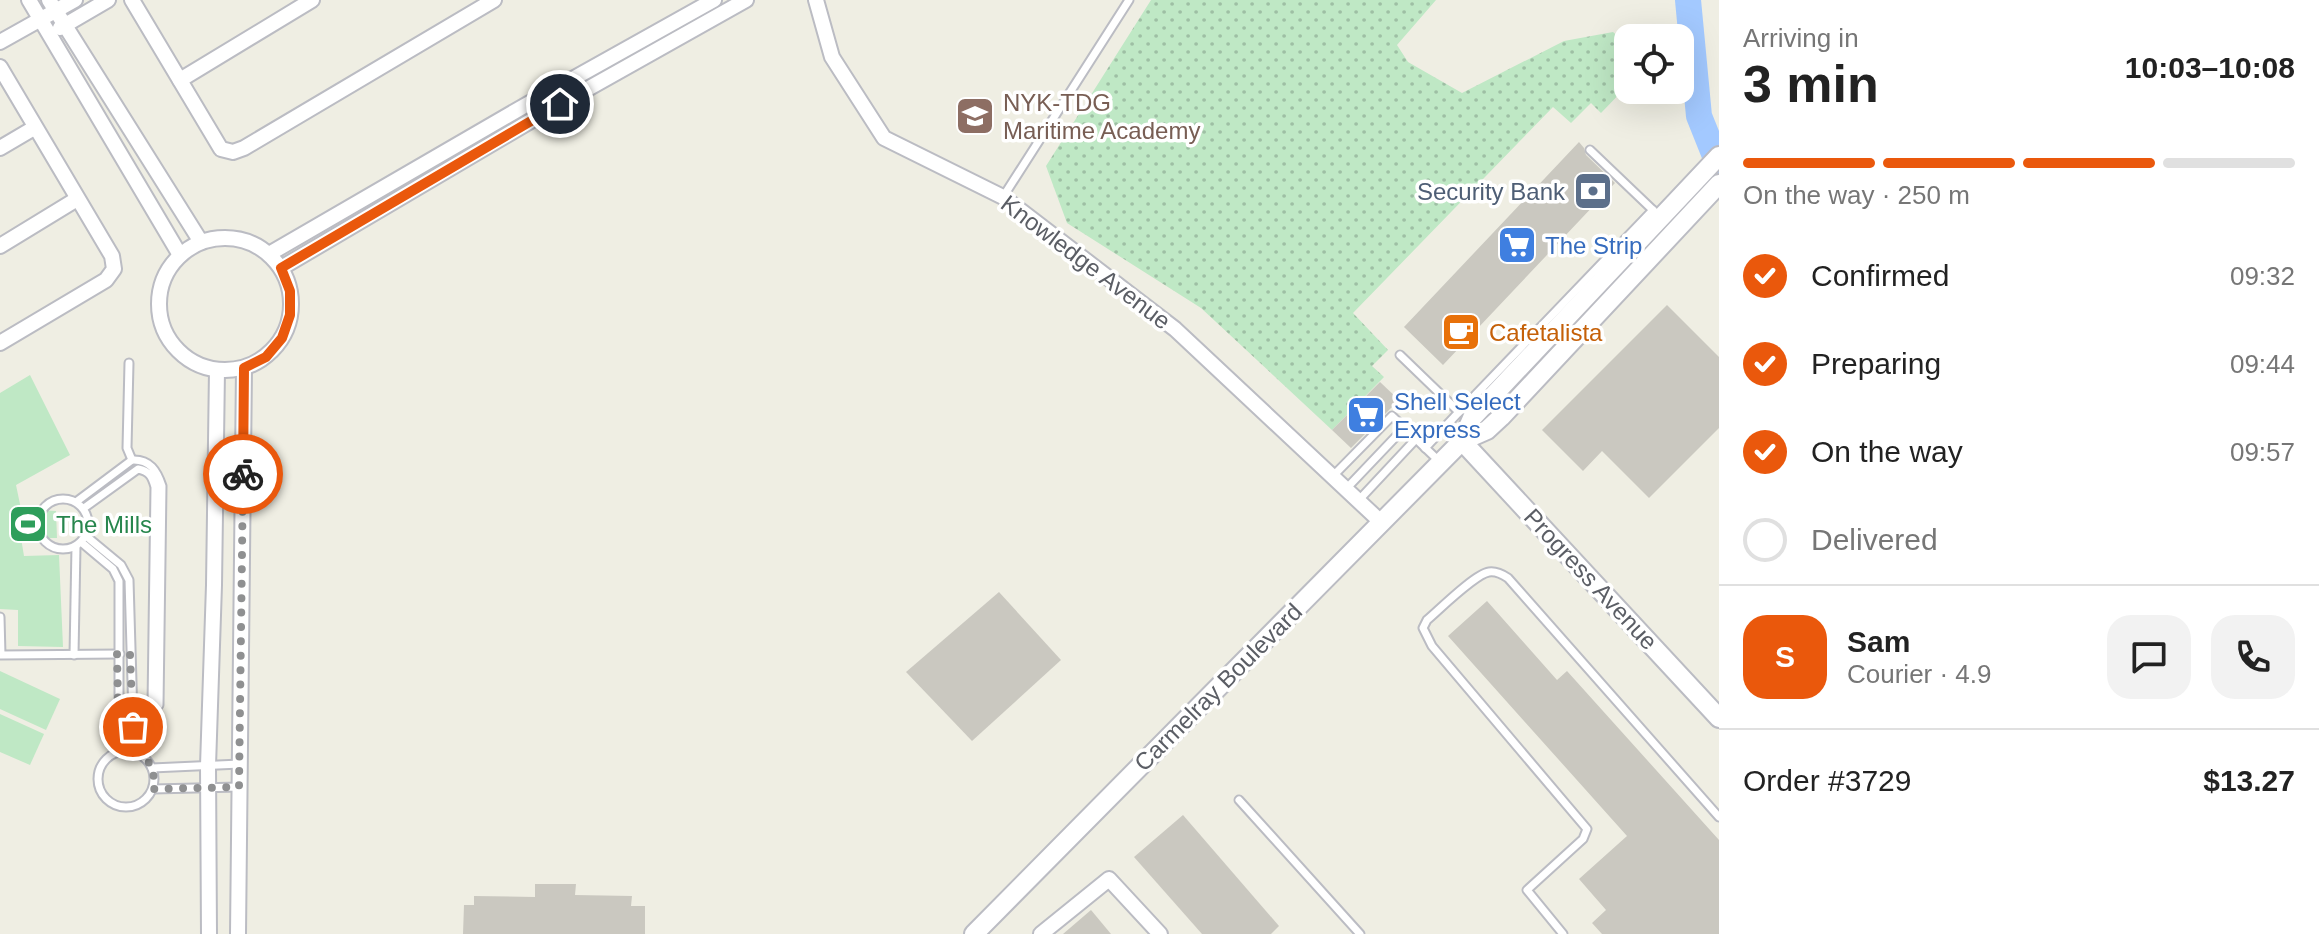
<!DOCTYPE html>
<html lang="en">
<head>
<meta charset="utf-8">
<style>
  body { margin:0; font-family:Helvetica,sans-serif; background:#f2f2f2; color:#222; height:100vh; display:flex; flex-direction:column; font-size:30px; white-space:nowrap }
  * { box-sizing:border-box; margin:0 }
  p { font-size:26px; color:#767676 }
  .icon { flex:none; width:44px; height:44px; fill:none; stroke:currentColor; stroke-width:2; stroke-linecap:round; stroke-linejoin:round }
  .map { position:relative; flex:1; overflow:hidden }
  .side { display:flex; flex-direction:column; background:#fff; width:600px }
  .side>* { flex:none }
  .controls { position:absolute; left:1614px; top:24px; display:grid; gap:16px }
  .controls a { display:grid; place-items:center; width:80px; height:80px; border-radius:16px; background:#fff; box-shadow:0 8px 32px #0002; font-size:40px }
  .pin { position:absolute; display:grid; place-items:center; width:68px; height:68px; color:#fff; margin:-34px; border:4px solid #fff; border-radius:50%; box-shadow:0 2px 8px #0007 }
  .courier { position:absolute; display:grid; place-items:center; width:80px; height:80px; margin:-40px; border:6px solid #ea580c; border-radius:50%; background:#fff; color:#222; box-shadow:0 2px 10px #0007 }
  .summary em { font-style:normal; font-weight:700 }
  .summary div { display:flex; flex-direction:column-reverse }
  .summary { display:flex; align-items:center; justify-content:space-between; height:136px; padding:0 24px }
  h1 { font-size:52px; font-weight:700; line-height:60px }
  .bar { display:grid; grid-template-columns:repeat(4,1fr); gap:12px 8px; align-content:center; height:96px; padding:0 24px }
  .bar i { height:10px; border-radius:6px; background:#e0e0e0 }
  .bar .selected { background:#ea580c }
  .bar p { grid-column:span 4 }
  .line { display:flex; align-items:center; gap:20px; padding:0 24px; border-top:2px solid #e0e0e0 }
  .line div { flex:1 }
  .round { display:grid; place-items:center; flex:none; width:84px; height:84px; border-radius:24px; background:#f2f2f2 }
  ol { padding:0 24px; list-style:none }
  li { display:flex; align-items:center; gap:24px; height:88px }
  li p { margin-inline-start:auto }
  li .icon { padding:8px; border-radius:50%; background:#ea580c; color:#fff; stroke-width:4 }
  li:last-child { color:#767676 }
  li i { width:44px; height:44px; border:4px solid #e0e0e0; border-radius:50% }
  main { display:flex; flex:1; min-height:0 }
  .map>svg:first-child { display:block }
</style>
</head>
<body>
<main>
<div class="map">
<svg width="1719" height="934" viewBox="0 0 1719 934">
  <defs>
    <pattern id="grass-dots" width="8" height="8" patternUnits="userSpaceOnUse" patternTransform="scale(2)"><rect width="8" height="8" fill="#bfe8c5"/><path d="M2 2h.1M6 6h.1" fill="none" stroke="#9ebfa4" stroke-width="1.8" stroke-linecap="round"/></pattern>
  </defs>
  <rect width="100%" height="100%" fill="#efeee3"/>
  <path fill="url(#grass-dots)" d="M1151 0H1436L1397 45 1408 62 1462 93 1564 41 1613 32 1628 45V85L1601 113 1591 103 1571 123 1553 107 1353 313 1388 350 1372 366 1384 377 1332 430 1201 308 1067 223 1046 166Z"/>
  <g fill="#bfe8c5">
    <path d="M30 375 70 455 16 485 21 509 56 511 57 538H21L24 556 59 555 63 647 18 646V610L0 609V393Z"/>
    <path d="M0 671 60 699 46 730 0 709Z"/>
    <path d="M0 714 44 734 30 765 0 752Z"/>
  </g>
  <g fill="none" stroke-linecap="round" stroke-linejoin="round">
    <path stroke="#a3c9ff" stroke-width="26" d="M1688 0 1699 116 1719 166"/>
  </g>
  <g fill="#cac8c0">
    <path d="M1579 142 1584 148 1586 155 1615 183 1443 365 1404 327Z"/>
    <path d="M1667 305 1719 357V428L1649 498 1602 451 1583 471 1542 430Z"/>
    <path d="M1380 382 1399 400 1351 448 1332 430Z"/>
    <path d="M999 592 1061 660 972 741 906 672Z"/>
    <path d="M1487 601 1557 680 1567 671 1719 840V934H1602L1592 923 1606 910 1579 879 1627 836 1448 636Z"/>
    <path d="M1183 815 1279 926 1271 934H1202L1134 857Z"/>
    <path d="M535 884H576L575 895 632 896 631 906H645V934H463L464 905H474V896L535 897Z"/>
    <path d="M1091 910 1111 934H1063Z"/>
  </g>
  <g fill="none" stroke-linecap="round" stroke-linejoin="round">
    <defs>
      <g id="service">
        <path d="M1590 150 1656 213"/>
        <path d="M1003 197 1129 0"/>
        <path d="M1400 355 1459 412 1653 210"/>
        <path d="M129 363 127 448 132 460"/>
        <path d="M1425 448 1459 412"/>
        <path d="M1332 477 1392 416 1439 461"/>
        <path d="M1345 490 1404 428"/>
        <circle cx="63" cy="524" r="25"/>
        <path d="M1358 501 1416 439"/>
        <path d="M76 502 132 460C150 459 157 471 162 486L159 705H152L155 487C152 476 149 471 138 469L84 508"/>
        <path d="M86 536 121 565 129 580 134 751"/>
        <path d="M81 542 113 569 119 581V751"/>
        <path d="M0 617 1 655 120 654"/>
        <path d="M74 655 76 546"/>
        <circle cx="126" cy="779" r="28"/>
        <path d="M152 768 240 764"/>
        <path d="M153 789 239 787"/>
        <path d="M1239 800 1360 934"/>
        <path d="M1563 934 1527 890 1583 839 1587 829 1432 646 1423 628 1427 620C1440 609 1475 574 1489 572 1496 571 1502 574 1508 578L1719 817"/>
      </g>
      <g id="minor">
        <path d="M29 0 180 255"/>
        <path d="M49 0 201 242"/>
        <path d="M132 0 221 149 233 152 244 148 494 0"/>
        <path d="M816 0 832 57 884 138 1003 197 1175 329 1381 522"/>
        <path d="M60 28 108 0"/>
        <path d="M0 42 75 0"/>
        <path d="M0 67 112 256 114 269 106 280 0 343"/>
        <path d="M180 80 312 0"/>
        <path d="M0 148 34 128"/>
        <circle cx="225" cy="304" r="66"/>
        <path d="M0 246 77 199"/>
        <path d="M269 254 526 105 714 0"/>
        <path d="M281 268 534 119 746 0"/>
        <path d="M209 934 208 766 214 585 217 370"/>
        <path d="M238 934 244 368"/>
        <path d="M1041 934 1109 879 1160 934"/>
      </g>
      <g id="tertiary">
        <path d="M1462 441 1719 718"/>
        <path d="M1462 441 1487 430 1501 417 1719 184"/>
        <path d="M974 934 1462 441 1472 418 1719 156"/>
      </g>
    </defs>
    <use href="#service" stroke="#bbbcc3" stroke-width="11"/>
    <use href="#minor" stroke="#bbbcc3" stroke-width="18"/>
    <use href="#tertiary" stroke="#bbbcc3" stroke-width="22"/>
    <use href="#service" stroke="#fff" stroke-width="7"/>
    <use href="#minor" stroke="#fff" stroke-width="14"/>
    <use href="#tertiary" stroke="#fff" stroke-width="18"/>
  </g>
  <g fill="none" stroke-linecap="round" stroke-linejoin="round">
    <path stroke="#8f9091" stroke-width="8" stroke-dasharray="0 14.4" d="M133 727 130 654H117L119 751C144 752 157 762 153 789L239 787 243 474"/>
    <path stroke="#ea580c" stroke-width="10" d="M243 474 244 368 266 357 282 338 290 315V291L281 268 560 104"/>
  </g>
  <defs>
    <symbol id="school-square" viewBox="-11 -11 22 22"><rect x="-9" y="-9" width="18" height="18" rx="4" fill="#8d6e63" stroke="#fff"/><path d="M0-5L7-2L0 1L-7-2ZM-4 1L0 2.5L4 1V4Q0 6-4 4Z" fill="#fff"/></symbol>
    <symbol id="bank-square" viewBox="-11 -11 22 22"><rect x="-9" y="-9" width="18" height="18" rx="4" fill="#5c6f8a" stroke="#fff"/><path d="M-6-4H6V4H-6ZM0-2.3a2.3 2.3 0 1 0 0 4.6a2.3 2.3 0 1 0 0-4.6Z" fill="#fff"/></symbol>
    <symbol id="supermarket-square" viewBox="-11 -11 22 22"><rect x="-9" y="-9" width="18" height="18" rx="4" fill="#3f7fe0" stroke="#fff"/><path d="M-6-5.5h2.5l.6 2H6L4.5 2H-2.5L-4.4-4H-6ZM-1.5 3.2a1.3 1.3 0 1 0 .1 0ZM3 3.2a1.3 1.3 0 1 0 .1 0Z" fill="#fff"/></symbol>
    <symbol id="cafe-square" viewBox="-11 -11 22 22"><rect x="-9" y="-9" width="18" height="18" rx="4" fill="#e8710a" stroke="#fff"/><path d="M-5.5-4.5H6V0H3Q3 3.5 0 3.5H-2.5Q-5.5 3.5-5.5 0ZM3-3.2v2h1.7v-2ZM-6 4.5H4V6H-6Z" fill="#fff"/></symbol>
    <symbol id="stadium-square" viewBox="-11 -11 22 22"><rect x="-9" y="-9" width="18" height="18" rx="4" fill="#2e9e5b" stroke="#fff"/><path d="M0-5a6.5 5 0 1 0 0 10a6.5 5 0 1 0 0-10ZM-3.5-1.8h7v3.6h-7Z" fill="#fff"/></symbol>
  </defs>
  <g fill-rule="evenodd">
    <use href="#school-square" x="953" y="94" width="44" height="44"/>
    <use href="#bank-square" x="1571" y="169" width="44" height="44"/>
    <use href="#supermarket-square" x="1495" y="223" width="44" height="44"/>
    <use href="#cafe-square" x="1439" y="310" width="44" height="44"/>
    <use href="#supermarket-square" x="1344" y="393" width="44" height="44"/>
    <use href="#stadium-square" x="6" y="502" width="44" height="44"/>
  </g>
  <g text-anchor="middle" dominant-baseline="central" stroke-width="7" stroke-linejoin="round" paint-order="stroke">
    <g font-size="24" fill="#785e54" stroke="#fff" text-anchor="start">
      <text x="1003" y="102">NYK-TDG<tspan x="1003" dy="28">Maritime Academy</tspan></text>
    </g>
    <g font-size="24" fill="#4e5e75" stroke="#fff" text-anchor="end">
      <text x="1565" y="191">Security Bank</text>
    </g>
    <g font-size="24" fill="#366cbe" stroke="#fff" text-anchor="start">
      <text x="1545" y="245">The Strip</text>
      <text x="1394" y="401">Shell Select<tspan x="1394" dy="28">Express</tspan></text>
    </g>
    <g font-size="24" fill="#5b5e65" stroke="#fff">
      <text transform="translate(1086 262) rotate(37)">Knowledge Avenue</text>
      <text transform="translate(1591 579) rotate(47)">Progress Avenue</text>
      <text transform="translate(1218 687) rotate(-45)">Carmelray Boulevard</text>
    </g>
    <g font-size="24" fill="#c56008" stroke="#fff" text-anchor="start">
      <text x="1489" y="332">Cafetalista</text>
    </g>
    <g font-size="24" fill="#27864d" stroke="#fff" text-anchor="start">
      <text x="56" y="524">The Mills</text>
    </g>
  </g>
</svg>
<div class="controls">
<a><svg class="icon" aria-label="locate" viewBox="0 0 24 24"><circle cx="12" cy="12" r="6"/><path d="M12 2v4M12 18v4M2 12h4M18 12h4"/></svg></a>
</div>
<div class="pin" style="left:133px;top:727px;background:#ea580c"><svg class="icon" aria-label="bag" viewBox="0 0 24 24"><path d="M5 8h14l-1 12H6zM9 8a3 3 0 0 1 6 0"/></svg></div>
<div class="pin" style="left:560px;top:104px;background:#1f2937"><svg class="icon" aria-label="home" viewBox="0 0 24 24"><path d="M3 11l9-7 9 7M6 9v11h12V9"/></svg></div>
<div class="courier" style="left:243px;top:474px"><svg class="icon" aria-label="bike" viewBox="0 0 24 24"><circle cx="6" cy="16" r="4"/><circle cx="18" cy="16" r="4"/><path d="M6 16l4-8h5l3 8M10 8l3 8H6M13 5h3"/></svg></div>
</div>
<section class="side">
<div class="summary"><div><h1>3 min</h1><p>Arriving in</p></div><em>10:03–10:08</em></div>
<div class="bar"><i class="selected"></i><i class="selected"></i><i class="selected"></i><i></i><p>On the way · 250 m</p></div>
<ol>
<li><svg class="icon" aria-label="check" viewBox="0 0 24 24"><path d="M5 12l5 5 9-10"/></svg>Confirmed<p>09:32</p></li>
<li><svg class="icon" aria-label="check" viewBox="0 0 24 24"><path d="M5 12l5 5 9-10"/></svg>Preparing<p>09:44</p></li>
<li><svg class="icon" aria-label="check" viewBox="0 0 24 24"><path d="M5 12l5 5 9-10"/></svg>On the way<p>09:57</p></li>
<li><i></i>Delivered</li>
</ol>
<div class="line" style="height:144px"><b class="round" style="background:#ea580c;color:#fff">S</b><div><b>Sam</b><p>Courier · 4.9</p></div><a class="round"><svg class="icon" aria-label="chat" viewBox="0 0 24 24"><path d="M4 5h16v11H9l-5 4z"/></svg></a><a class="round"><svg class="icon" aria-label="phone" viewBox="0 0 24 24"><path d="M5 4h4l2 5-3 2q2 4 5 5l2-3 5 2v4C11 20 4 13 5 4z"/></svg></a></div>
<div class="line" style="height:104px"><div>Order #3729</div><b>$13.27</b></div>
</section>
</main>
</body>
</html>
